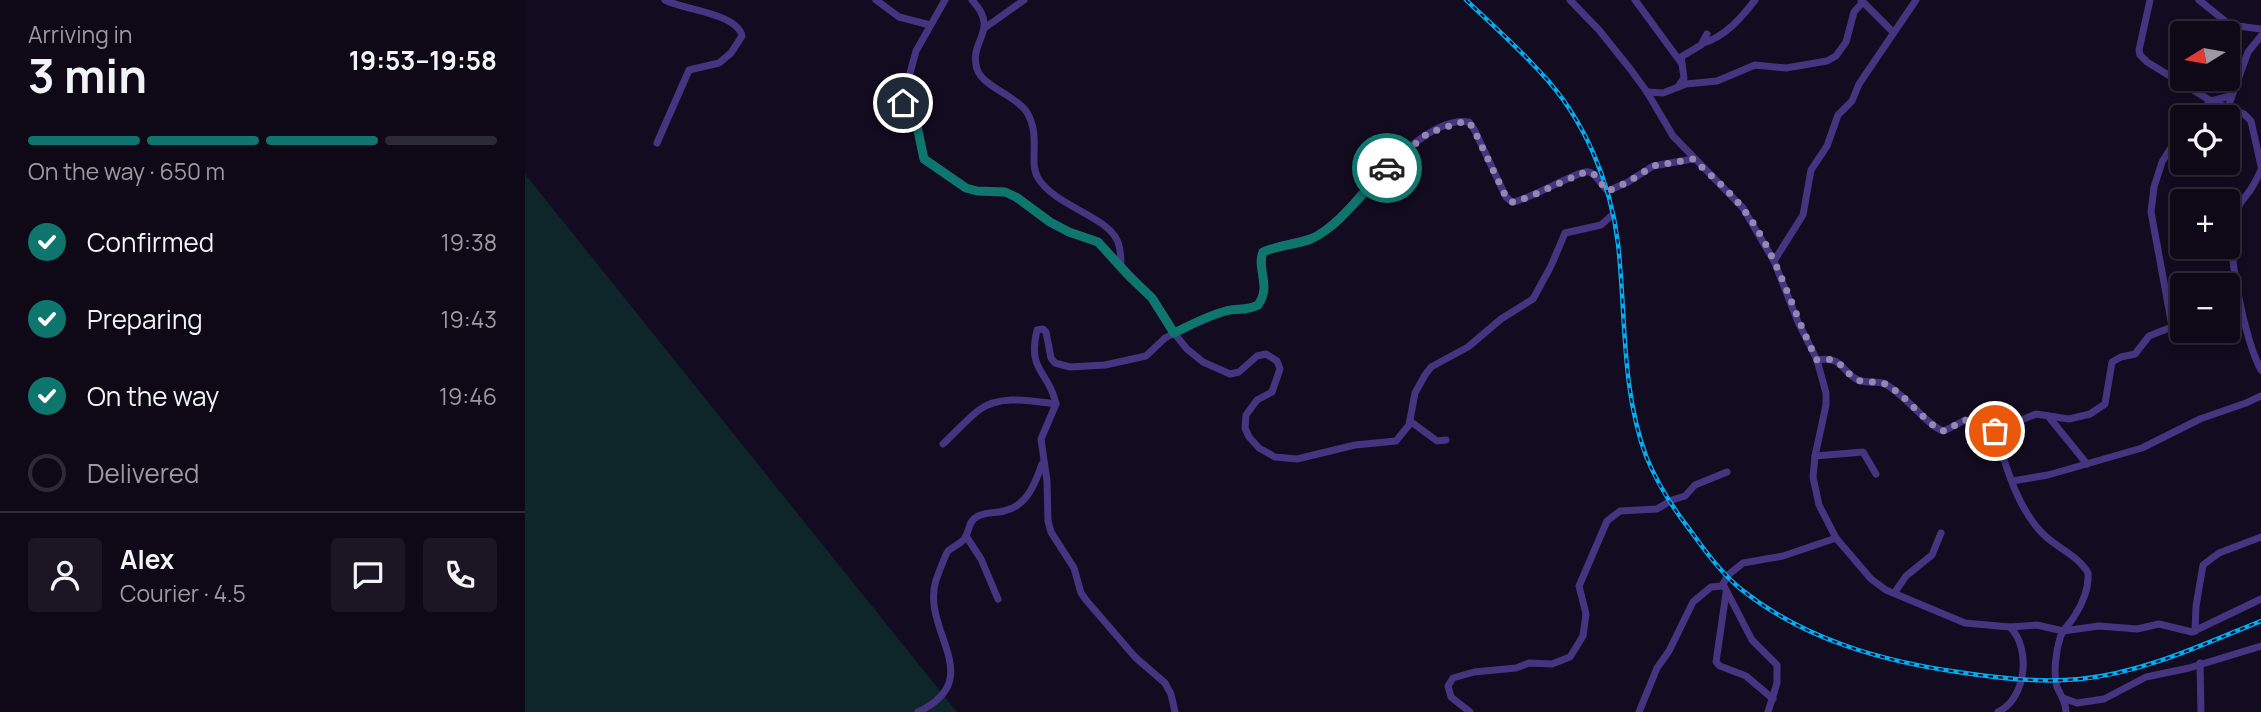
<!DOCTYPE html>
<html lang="en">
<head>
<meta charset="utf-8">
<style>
  body { margin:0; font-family:Manrope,sans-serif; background:#1c1624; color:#f1f3f6; height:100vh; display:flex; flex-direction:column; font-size:26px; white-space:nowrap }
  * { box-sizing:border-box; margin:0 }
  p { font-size:23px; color:#9b9aa1 }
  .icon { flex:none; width:38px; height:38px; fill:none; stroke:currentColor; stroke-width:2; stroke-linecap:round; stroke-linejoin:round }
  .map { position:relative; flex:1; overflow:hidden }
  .panel { display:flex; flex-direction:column; background:#0e0817; width:525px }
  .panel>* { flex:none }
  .needle { width:46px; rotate:259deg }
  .fabs { position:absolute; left:1645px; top:21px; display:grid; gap:14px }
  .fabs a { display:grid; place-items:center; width:70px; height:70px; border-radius:7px; background:#0e0817; box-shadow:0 4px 10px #0003,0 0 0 2px #2e2936; font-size:35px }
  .pin { position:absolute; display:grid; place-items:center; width:60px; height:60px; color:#fff; margin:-30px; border:4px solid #fff; border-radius:50%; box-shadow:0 2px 7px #0007 }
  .courier { position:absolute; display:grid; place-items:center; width:70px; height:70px; margin:-35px; border:5px solid #0f766e; border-radius:50%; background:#fff; color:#222; box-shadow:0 2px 9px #0007 }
  .overview em { font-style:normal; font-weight:700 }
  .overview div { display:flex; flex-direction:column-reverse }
  .overview { display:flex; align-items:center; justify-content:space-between; height:119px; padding:0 28px }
  h1 { font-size:46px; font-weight:700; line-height:52px }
  .bar { display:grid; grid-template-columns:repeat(4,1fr); gap:10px 7px; align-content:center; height:84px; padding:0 28px }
  .bar i { height:9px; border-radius:5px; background:#2e2936 }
  .bar .on { background:#0f766e }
  .bar p { grid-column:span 4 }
  .line { display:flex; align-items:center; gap:18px; padding:0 28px; border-top:2px solid #2e2936 }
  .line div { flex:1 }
  .round { display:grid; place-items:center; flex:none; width:74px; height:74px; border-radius:7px; background:#1c1624 }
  ol { padding:0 28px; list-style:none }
  li { display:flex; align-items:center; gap:21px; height:77px }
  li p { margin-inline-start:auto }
  li .icon { padding:7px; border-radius:50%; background:#0f766e; color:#fff; stroke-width:4 }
  li:last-child { color:#9b9aa1 }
  li i { width:38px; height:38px; border:4px solid #2e2936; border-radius:50% }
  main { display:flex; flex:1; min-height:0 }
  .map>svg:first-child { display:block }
</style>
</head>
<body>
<main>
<section class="panel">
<div class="overview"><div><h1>3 min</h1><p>Arriving in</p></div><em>19:53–19:58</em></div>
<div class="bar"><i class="on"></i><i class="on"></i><i class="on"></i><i></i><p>On the way · 650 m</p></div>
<ol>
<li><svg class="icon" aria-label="check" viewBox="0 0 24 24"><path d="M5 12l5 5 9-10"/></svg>Confirmed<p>19:38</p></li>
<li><svg class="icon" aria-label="check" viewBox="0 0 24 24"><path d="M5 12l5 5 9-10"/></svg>Preparing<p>19:43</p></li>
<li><svg class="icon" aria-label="check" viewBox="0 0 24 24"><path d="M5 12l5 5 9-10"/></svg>On the way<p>19:46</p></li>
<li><i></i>Delivered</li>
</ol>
<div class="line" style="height:126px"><a class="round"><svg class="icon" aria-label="person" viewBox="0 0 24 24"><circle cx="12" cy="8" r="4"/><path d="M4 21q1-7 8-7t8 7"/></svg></a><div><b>Alex</b><p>Courier · 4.5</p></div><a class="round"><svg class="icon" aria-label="chat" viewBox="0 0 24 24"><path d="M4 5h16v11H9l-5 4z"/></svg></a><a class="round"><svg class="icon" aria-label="phone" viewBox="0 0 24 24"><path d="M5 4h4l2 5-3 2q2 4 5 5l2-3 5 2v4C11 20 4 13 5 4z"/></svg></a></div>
</section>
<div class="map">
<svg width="1736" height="712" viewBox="0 0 1736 712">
  <rect width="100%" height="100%" fill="#130b1f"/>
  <path fill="#0e2529" d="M0 174 432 712H0Z"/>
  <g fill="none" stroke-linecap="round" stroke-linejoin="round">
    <g stroke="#463480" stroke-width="7">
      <path d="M351 0 374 17 405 25"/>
      <path d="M420 0 391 51 379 95 380 109 392 126 399 159 441 188 452 191 480 192 491 197 525 222 544 232 573 242 627 298 649 333 662 349 678 362 705 374 714 372 732 356 741 354 752 361 755 369 747 392 732 400 721 415 720 428 724 437 734 448 750 457 772 459 830 445 871 441 884 425 890 393 900 375 906 367 943 347 976 319 1008 299 1026 266 1040 233 1076 225 1086 216"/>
      <path d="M447 0C476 31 443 40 452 69 458 87 490 95 501 111 517 135 503 162 513 178 530 206 581 216 592 240 596 248 596 258 596 266"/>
      <path d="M1045 0 1074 30 1106 70 1122 92 1148 136 1218 208 1249 261 1273 322 1292 360 1301 393V405L1290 456 1288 477 1294 505 1311 538 1346 579 1361 590 1440 623 1485 627C1506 648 1502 698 1473 712"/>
      <path d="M1110 0 1157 64"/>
      <path d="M1336 0 1368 32"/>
      <path d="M1625 0 1614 50 1615 55 1622 62 1686 101 1719 114 1726 121 1736 166"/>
      <path d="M1674 0 1705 25 1736 29"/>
      <path d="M461 27 499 0"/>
      <path d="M1682 33 1688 29 1705 25"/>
      <path d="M1178 43C1200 37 1217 17 1230 0"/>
      <path d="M1153 87 1159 78 1156 57 1176 45 1182 34"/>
      <path d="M1122 92 1138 93 1161 84 1192 81 1230 65 1261 68 1302 61 1311 56 1321 42 1329 12 1338 2"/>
      <path d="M1703 107 1723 52 1736 36"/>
      <path d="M1669 117 1686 101 1705 96"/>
      <path d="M132 143 164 70 194 63 206 53 217 36C212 13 158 10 140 0"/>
      <path d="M1736 170C1733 176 1730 183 1726 189 1720 198 1712 205 1709 216 1700 248 1720 341 1736 370"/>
      <path d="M1249 261 1278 215 1286 170 1302 146 1313 115 1327 101 1334 84 1391 0"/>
      <path d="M1703 309 1713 291"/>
      <path d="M1647 326 1626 212 1629 187 1637 162 1657 130"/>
      <path d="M1292 360C1319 356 1315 371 1333 380 1342 384 1352 380 1360 384 1379 393 1405 429 1419 431L1440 420 1462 431H1470L1511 414 1544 419 1565 414 1580 404 1587 362 1596 357 1610 354 1624 336 1657 323"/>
      <path d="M1523 416 1562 464"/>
      <path d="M885 421 912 441 921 440"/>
      <path d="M1470 431C1481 466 1492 508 1518 534 1532 548 1554 556 1563 573 1564 587 1558 603 1550 615 1546 623 1538 628 1535 638 1531 651 1528 673 1532 687 1536 696 1541 702 1541 712"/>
      <path d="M418 444C430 433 441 420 454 410 475 394 507 401 531 404"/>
      <path d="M1290 456 1338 452 1351 474"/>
      <path d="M1487 481 1523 475 1617 448 1675 419 1721 403 1736 396"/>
      <path d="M441 536 456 559 473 599"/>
      <path d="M1370 592 1381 576 1407 555 1416 533"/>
      <path d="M1201 593 1191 662 1195 666 1221 676 1248 699"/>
      <path d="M1485 627 1512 625 1538 631 1574 626 1612 629 1634 624 1667 632 1736 599"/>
      <path d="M1670 631 1671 606 1678 565 1694 553 1736 537"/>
      <path d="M1675 663 1676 712"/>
      <path d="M1538 698 1552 703 1579 699 1621 677 1664 668 1736 646"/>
      <path d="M393 712C464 678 395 631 411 580 413 575 420 555 423 551 428 546 436 544 440 538 445 530 443 521 453 516 461 512 471 513 479 511 502 506 510 484 517 464"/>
      <path d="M650 712 646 694 640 683 610 657 561 600 556 593 549 568 526 532 523 521 522 481 516 439 531 404C524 370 502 373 512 330L518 329 521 332 526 358 530 363 545 367 580 365 621 356 640 338 677 319 702 310H720L733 305C747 286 731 269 739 252 762 240 788 243 809 225 819 217 826 205 834 196 857 172 908 115 944 122L949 129 981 197 987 202C1005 200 1055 169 1064 172 1072 174 1077 187 1083 191L1103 182 1128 166 1168 159"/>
      <path d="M945 712 926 697 923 686 928 678 949 672 991 668 1004 663 1027 664 1045 657 1058 636 1061 614 1054 586 1082 521 1095 511 1132 509 1147 500 1160 496 1170 485 1202 472"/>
      <path d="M1114 712 1132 668 1144 651 1168 602 1186 587 1198 586"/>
      <path d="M1243 712 1252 683V665L1227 640 1198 584 1203 575 1218 563 1258 556 1311 538"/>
    </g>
    <defs>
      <path id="rail" d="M941 0C966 24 993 47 1016 73 1059 118 1086 183 1093 244 1101 314 1096 389 1121 456 1132 483 1147 507 1165 530 1180 551 1197 574 1217 590 1279 639 1356 661 1433 672 1473 678 1514 683 1555 679 1618 673 1679 644 1736 621"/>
    </defs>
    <use href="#rail" stroke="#00aef5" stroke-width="4.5"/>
    <use href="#rail" stroke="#130b1f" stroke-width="2" stroke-dasharray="5" stroke-linecap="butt"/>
  </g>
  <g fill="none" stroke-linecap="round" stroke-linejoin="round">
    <path stroke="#9487b1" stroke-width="7" stroke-dasharray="0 12.6" d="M862 168 903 133 940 121 944 122 949 130 981 197 987 202C1004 200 1058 170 1064 172 1073 174 1077 187 1083 191L1103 182 1128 166 1168 159C1185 175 1204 190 1218 209 1252 252 1267 311 1292 360 1319 356 1315 371 1333 380 1342 384 1352 380 1360 384 1380 393 1404 428 1419 431L1440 420 1462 431H1470"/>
    <path stroke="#0f766e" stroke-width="9" d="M378 103 392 126 399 159 441 188 452 191 480 192 491 197 525 222 544 232 573 242 604 276 627 298 649 333C666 325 682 316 701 311 712 308 722 311 733 305 747 286 731 269 738 252 753 245 771 245 786 239 813 227 840 190 862 168"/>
  </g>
</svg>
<div class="fabs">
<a><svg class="needle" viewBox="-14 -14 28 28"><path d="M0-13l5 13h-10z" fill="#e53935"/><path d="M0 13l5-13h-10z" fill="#9b9aa1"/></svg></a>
<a><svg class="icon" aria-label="locate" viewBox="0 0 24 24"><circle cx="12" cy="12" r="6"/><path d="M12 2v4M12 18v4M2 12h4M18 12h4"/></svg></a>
<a>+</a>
<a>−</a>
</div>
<div class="pin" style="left:1470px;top:431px;background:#ea580c"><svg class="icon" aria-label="bag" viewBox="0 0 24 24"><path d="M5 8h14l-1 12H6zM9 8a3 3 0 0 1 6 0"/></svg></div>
<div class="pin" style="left:378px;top:103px;background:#1f2937"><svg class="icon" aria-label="home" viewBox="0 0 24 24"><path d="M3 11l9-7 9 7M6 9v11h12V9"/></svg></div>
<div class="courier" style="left:862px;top:168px"><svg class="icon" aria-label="car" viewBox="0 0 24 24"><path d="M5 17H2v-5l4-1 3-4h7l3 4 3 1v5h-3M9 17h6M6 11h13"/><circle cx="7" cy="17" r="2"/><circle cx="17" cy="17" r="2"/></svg></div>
</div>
</main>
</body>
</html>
